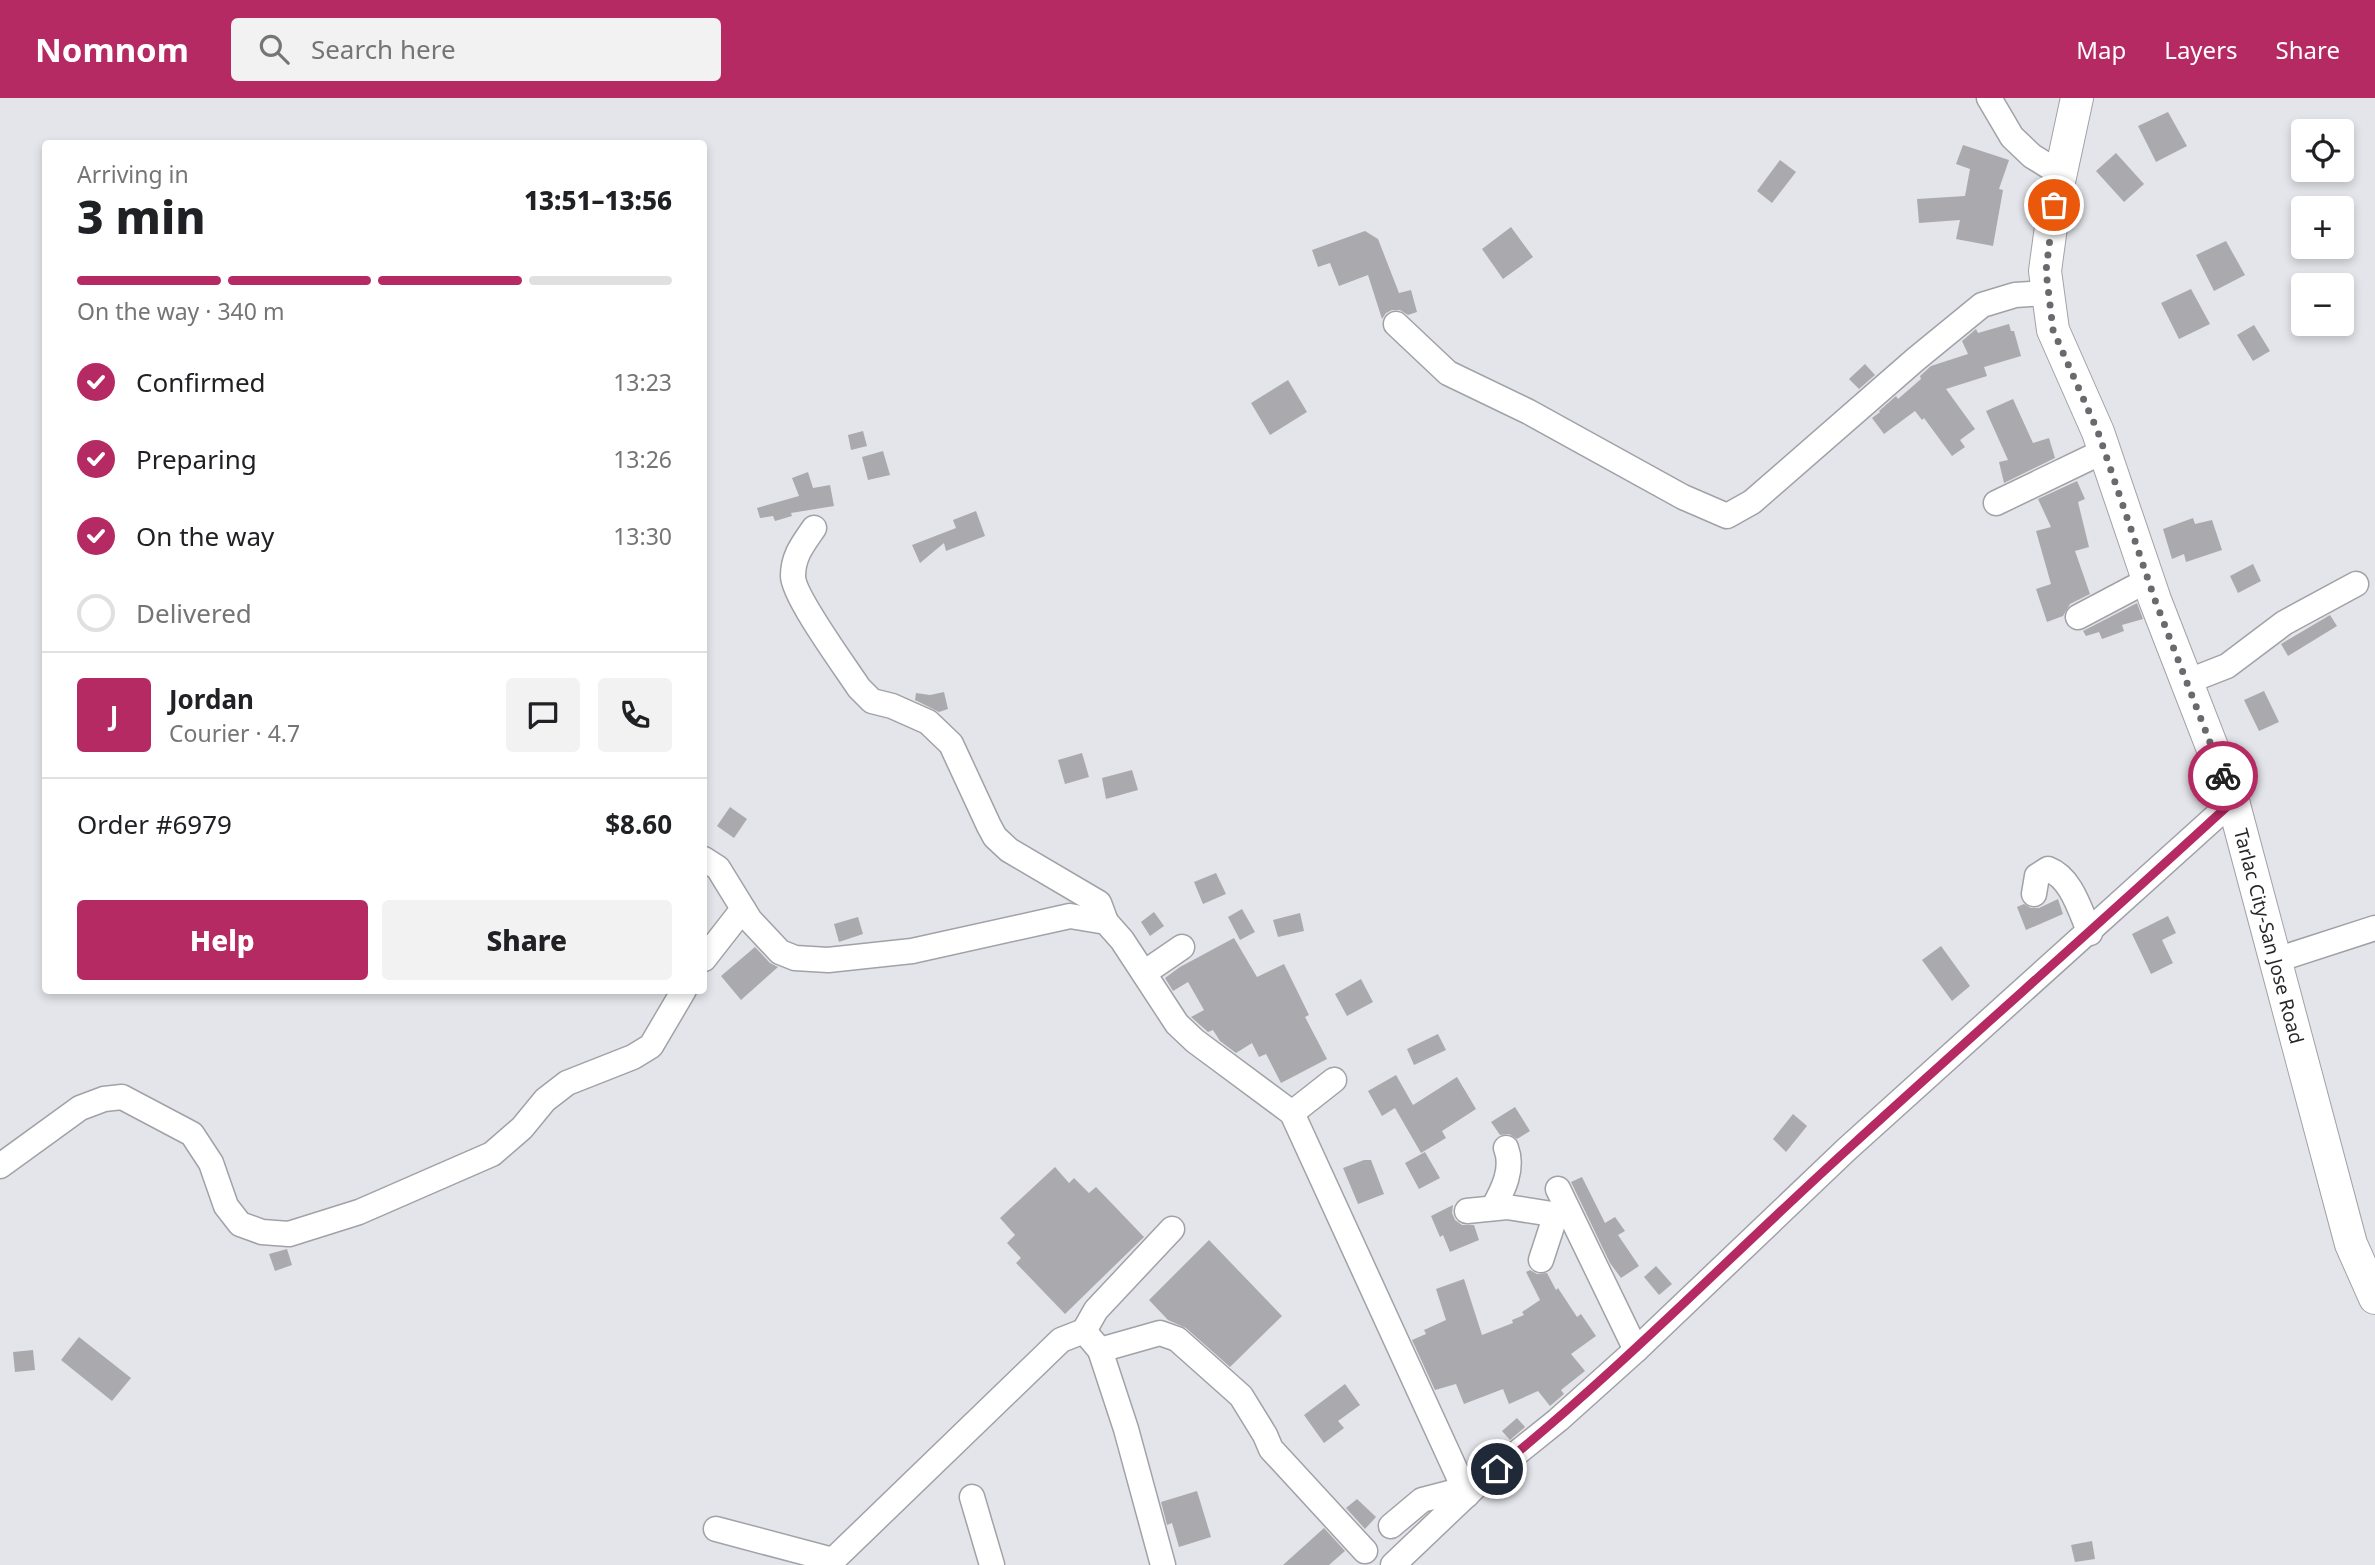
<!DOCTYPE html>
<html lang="en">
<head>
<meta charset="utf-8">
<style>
  body { margin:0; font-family:"Noto Sans",sans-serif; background:#f2f2f2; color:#202124; height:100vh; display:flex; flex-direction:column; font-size:26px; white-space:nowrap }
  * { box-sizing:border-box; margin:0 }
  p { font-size:23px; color:#757577 }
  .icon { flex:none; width:38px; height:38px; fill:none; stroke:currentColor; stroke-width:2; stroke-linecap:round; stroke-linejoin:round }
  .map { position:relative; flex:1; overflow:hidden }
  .side { position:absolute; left:42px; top:42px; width:665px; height:854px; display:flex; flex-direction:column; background:#fff; border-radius:7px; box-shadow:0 4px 10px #0003 }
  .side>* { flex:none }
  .buttons { position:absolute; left:2291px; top:21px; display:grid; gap:14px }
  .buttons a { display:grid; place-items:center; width:63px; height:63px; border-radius:7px; background:#fff; box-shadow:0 4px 10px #0003; font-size:35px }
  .pin { position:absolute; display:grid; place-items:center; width:60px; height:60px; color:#fff; margin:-30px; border:4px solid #fff; border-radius:50%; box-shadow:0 2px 7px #0007 }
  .courier { position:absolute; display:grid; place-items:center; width:70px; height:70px; margin:-35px; border:5px solid #b62a64; border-radius:50%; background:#fff; color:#222; box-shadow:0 2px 9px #0007 }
  .overview em { font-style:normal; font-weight:800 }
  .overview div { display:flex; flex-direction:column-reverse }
  .overview { display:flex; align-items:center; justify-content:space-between; height:119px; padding:0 35px }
  h1 { font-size:46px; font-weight:800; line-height:52px }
  .bar { display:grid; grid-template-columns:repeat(4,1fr); gap:10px 7px; align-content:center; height:84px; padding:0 35px }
  .bar i { height:9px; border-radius:5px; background:#e0e0e0 }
  .bar .selected { background:#b62a64 }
  .bar p { grid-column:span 4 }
  .line { display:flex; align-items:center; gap:18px; padding:0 35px; border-top:2px solid #e0e0e0 }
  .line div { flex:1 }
  .round { display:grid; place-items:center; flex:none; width:74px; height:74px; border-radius:7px; background:#f2f2f2 }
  ol { padding:0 35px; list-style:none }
  li { display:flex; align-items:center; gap:21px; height:77px }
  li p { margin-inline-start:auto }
  li .icon { padding:7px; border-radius:50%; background:#b62a64; color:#fff; stroke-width:4 }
  li:last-child { color:#757577 }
  li i { width:38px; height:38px; border:4px solid #e0e0e0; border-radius:50% }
  .cta { display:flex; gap:14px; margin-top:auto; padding:14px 35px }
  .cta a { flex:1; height:80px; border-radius:7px; background:#b62a64; color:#fff; font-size:28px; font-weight:800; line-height:80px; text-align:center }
  .cta a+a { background:#f2f2f2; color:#202124 }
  header { display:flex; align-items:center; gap:42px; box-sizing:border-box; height:98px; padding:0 35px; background:#b62a64; color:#fff }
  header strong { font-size:33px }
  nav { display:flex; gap:38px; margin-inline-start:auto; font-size:24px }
  .search { width:490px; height:63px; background:#f2f2f2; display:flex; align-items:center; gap:18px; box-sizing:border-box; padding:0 24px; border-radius:7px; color:#757577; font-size:26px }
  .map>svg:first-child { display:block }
</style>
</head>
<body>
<header>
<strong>Nomnom</strong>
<div class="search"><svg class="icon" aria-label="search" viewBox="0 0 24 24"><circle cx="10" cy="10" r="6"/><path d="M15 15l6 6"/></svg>Search here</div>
<nav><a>Map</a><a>Layers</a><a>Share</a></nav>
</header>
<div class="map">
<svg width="2375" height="1467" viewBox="0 0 2375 1467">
  <rect width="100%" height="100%" fill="#e4e5ea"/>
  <g fill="#a9a9ae">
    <path d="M2168 14 2187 48 2156 64 2138 28Z"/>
    <path d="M1963 47 2009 62 1999 91 2003 92 1993 148 1956 141 1960 122 1919 125 1917 101 1965 98 1970 71 1956 66Z"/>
    <path d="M2116 55 2144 86 2124 104 2096 73Z"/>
    <path d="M1780 62 1796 74 1772 105 1757 93Z"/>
    <path d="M1511 129 1533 159 1503 181 1482 151Z"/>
    <path d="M1365 133 1378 141 1399 195 1411 192 1417 214 1408 217 1400 212H1392L1386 215 1382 221 1368 177 1339 188 1330 165 1318 169 1312 152Z"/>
    <path d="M2226 143 2245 177 2214 193 2196 157Z"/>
    <path d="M2191 191 2210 226 2179 241 2161 205Z"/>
    <path d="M2009 226 2011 233H2014L2021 258 1984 269 1987 278 1946 291 1975 331 1960 342 1965 349 1952 358 1924 320 1922 322 1915 313 1884 336 1872 320 1880 314 1879 313 1896 298 1898 301 1921 281 1920 278 1931 268 1968 256 1962 243 1976 231 1978 235Z"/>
    <path d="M2254 227 2270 253 2253 263 2237 237Z"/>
    <path d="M1865 266 1875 277 1859 291 1849 281Z"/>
    <path d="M1288 282 1307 314 1270 337 1251 305Z"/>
    <path d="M2013 301 2033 345 2049 340 2055 360 2004 385 1999 364 2008 362 1986 313Z"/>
    <path d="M863 333 867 348 851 352 848 337Z"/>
    <path d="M883 353 890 377 868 382 862 359Z"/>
    <path d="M808 374 813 390 830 387 834 408 791 415 792 418 775 423 773 418 760 420 757 410 799 398 792 380Z"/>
    <path d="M2077 383 2085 401 2078 404 2089 449 2075 453 2090 496 2070 506 2063 518 2047 524 2036 491 2051 486 2036 433 2051 429 2038 401Z"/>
    <path d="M976 413 985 438 946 453 944 445 920 465 912 447 956 430 953 422Z"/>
    <path d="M2193 420 2195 426 2212 422 2222 452 2186 464 2184 456 2172 461 2163 431Z"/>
    <path d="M2253 466 2261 483 2238 495 2230 478Z"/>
    <path d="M2137 505 2143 521 2122 527 2124 533 2102 541 2099 534 2086 538 2083 533Z"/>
    <path d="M2330 517 2337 528 2288 558 2281 546Z"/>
    <path d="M2264 593 2279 624 2259 633 2244 602Z"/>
    <path d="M944 594 948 611 939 614 915 602 916 595 930 597Z"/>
    <path d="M1082 655 1089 679 1065 686 1058 662Z"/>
    <path d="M1132 672 1138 692 1106 701 1102 680Z"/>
    <path d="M730 709 747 721 734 740 717 728Z"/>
    <path d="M1216 775 1226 796 1203 806 1194 784Z"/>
    <path d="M2058 801 2063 816 2026 832 2017 809 2024 806 2031 810H2039Z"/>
    <path d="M1242 811 1255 834 1240 842 1228 819Z"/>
    <path d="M1154 814 1164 828 1150 838 1141 824Z"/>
    <path d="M1300 815 1304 833 1278 839 1273 822Z"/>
    <path d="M2168 818 2176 835 2162 842 2173 865 2151 876 2132 836Z"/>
    <path d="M858 819 863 836 839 844 834 826Z"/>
    <path d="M1234 840 1257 879 1284 866 1309 917 1305 919 1327 961 1281 985 1266 956 1259 959 1252 945 1236 955 1220 943 1213 932 1208 934 1191 919 1204 912 1188 884 1173 893 1165 880 1180 869Z"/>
    <path d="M1941 848 1970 888 1952 903 1922 862Z"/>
    <path d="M755 849 770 865 778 869 741 902 721 878Z"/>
    <path d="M1361 881 1373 904 1347 918 1335 896Z"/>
    <path d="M1438 936 1446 952 1414 967 1407 951Z"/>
    <path d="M1396 977 1413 1007 1457 979 1476 1011 1442 1033 1446 1040 1421 1055 1395 1010 1382 1018 1368 993Z"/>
    <path d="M1515 1009 1530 1033 1517 1041 1509 1036 1500 1037 1491 1024Z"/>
    <path d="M1793 1016 1807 1028 1786 1054 1773 1041Z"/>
    <path d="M1425 1054 1440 1080 1419 1091 1405 1065Z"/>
    <path d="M1364 1062H1371L1384 1096 1358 1106 1343 1070Z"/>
    <path d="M1055 1069 1069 1085 1074 1080 1089 1095 1096 1089 1144 1139 1065 1216 1016 1165 1021 1160 1007 1145 1015 1137 1000 1120Z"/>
    <path d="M1582 1079 1605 1125 1615 1119 1625 1133 1618 1137 1639 1168 1621 1180 1610 1165 1571 1084Z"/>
    <path d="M1453 1107 1452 1115 1455 1122 1462 1127H1474L1479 1142 1450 1154 1443 1137 1440 1139 1431 1118Z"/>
    <path d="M1209 1142 1282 1218 1230 1269 1186 1230 1168 1222 1149 1202Z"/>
    <path d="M287 1151 292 1167 275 1173 269 1156Z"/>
    <path d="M1656 1168 1672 1186 1659 1197 1644 1179Z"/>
    <path d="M1530 1172 1537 1176 1547 1175 1556 1192 1558 1190 1577 1219 1581 1216 1596 1238 1571 1256 1585 1273 1561 1292 1564 1296 1550 1308 1538 1293 1509 1306 1503 1291 1464 1306 1456 1286 1435 1292 1412 1242 1426 1236 1424 1232 1446 1222 1436 1191 1464 1181 1482 1237 1513 1225 1512 1222 1524 1217 1522 1214 1540 1202 1526 1174Z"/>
    <path d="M79 1239 131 1280 112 1303 61 1262Z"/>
    <path d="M33 1252 35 1272 15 1274 13 1254Z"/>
    <path d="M1345 1286 1360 1307 1338 1323 1344 1330 1324 1345 1304 1317Z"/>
    <path d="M1517 1320 1525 1329 1510 1342 1502 1333Z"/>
    <path d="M1197 1393 1211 1439 1179 1449 1172 1425 1167 1427 1161 1404Z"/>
    <path d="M1357 1401 1376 1419 1365 1431 1346 1410Z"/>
    <path d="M1324 1430 1345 1453 1329 1467H1283Z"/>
    <path d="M2092 1443 2095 1461 2075 1464 2071 1447Z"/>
  </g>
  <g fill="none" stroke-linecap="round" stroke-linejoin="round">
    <defs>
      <g id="minor">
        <path d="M1989 0 2012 39 2032 58 2061 76"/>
        <path d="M1396 226 1448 275 1529 314 1683 399 1727 418 1752 404 1916 261 1982 207 2015 197 2048 195"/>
        <path d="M1996 405 2104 353"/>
        <path d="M814 430C803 446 793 458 793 478 793 498 846 570 859 590L872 603 892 608 928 624 951 646 989 728 995 739 1009 752 1099 805 1106 824"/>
        <path d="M2078 519 2148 482"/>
        <path d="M2186 584 2227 568 2284 525 2356 486"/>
        <path d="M704 761 718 770 750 822 780 854 795 860 828 862 912 853 1070 818 1106 824 1122 842 1177 926 1195 943 1292 1015 1467 1397"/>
        <path d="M2034 796 2037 778 2048 771C2072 780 2080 813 2090 835"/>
        <path d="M704 861 743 811"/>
        <path d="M2276 862 2375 830"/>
        <path d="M1144 875 1182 849"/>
        <path d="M1292 1015 1334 982"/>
        <path d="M0 1068 80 1010 104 1001 122 999 192 1036 211 1065 226 1108 240 1126 262 1134 289 1136 359 1114 492 1056 522 1030 545 1002 567 985 633 959 651 948 684 892"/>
        <path d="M1558 1091 1636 1252"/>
        <path d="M1493 1110C1503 1092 1514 1071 1506 1050"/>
        <path d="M1467 1113 1507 1109 1571 1119"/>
        <path d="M1541 1162 1556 1116"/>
        <path d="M1084 1233 1096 1212 1172 1131"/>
        <path d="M1100 1252 1160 1235 1177 1241 1241 1298 1265 1337 1271 1351 1365 1453"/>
        <path d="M972 1399 992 1467"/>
        <path d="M1391 1428 1422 1402 1464 1391"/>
        <path d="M716 1431 833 1462"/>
        <path d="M828 1467 1061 1242 1084 1233 1100 1252 1126 1331 1163 1467"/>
        <path d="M1393 1467 1477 1387 1558 1322 1636 1252 1847 1051 2233 703"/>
      </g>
      <g id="major">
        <path id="s1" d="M2077 0 2054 107 2045 173 2053 232 2098 334 2155 502 2233 703 2351 1146 2375 1200"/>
      </g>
    </defs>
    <use href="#minor" stroke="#a1a2a7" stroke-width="27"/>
    <use href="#major" stroke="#a1a2a7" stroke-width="34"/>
    <use href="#minor" stroke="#fff" stroke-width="24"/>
    <use href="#major" stroke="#fff" stroke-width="32"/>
  </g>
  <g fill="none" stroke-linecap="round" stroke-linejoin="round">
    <path stroke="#696a6d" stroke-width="7" stroke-dasharray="0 12.6" d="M2054 107 2046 173 2053 232 2098 334 2155 502 2223 678"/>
    <path stroke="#b62a64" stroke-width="9" d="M1497 1371C1621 1271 1731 1157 1849 1050 1976 934 2106 820 2233 703L2223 678"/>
  </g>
  <g text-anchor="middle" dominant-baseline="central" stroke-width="5" stroke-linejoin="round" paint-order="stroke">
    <g font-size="19" fill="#272729" stroke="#fff">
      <text stroke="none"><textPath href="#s1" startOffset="880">Tarlac City-San Jose Road</textPath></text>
    </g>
  </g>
</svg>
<div class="buttons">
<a><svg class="icon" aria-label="locate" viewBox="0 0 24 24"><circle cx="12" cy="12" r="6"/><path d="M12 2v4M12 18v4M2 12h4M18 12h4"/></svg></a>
<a>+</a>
<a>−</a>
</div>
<div class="pin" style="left:2054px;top:107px;background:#ea580c"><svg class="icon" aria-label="bag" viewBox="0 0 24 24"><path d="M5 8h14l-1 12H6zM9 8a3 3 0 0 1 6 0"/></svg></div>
<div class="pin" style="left:1497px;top:1371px;background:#1f2937"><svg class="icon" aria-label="home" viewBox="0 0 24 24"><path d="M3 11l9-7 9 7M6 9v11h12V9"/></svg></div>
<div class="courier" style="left:2223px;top:678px"><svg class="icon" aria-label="bike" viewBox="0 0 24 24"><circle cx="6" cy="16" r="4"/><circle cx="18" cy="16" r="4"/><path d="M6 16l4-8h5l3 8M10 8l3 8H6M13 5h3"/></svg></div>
<section class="side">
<div class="overview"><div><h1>3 min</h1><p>Arriving in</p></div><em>13:51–13:56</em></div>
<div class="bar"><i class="selected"></i><i class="selected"></i><i class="selected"></i><i></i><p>On the way · 340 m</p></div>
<ol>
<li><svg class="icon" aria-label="check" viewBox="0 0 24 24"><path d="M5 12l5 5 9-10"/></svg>Confirmed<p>13:23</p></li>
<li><svg class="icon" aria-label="check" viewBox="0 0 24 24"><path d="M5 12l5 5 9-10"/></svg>Preparing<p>13:26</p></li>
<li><svg class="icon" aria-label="check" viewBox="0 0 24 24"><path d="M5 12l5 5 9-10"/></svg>On the way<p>13:30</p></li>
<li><i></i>Delivered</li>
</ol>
<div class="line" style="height:126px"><b class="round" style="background:#b62a64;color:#fff">J</b><div><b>Jordan</b><p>Courier · 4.7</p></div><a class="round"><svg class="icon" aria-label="chat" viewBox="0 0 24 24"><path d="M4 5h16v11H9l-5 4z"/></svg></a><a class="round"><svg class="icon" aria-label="phone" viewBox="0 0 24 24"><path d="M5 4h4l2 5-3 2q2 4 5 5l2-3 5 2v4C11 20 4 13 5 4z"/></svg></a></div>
<div class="line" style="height:91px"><div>Order #6979</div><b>$8.60</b></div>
<div class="cta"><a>Help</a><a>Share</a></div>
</section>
</div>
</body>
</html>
